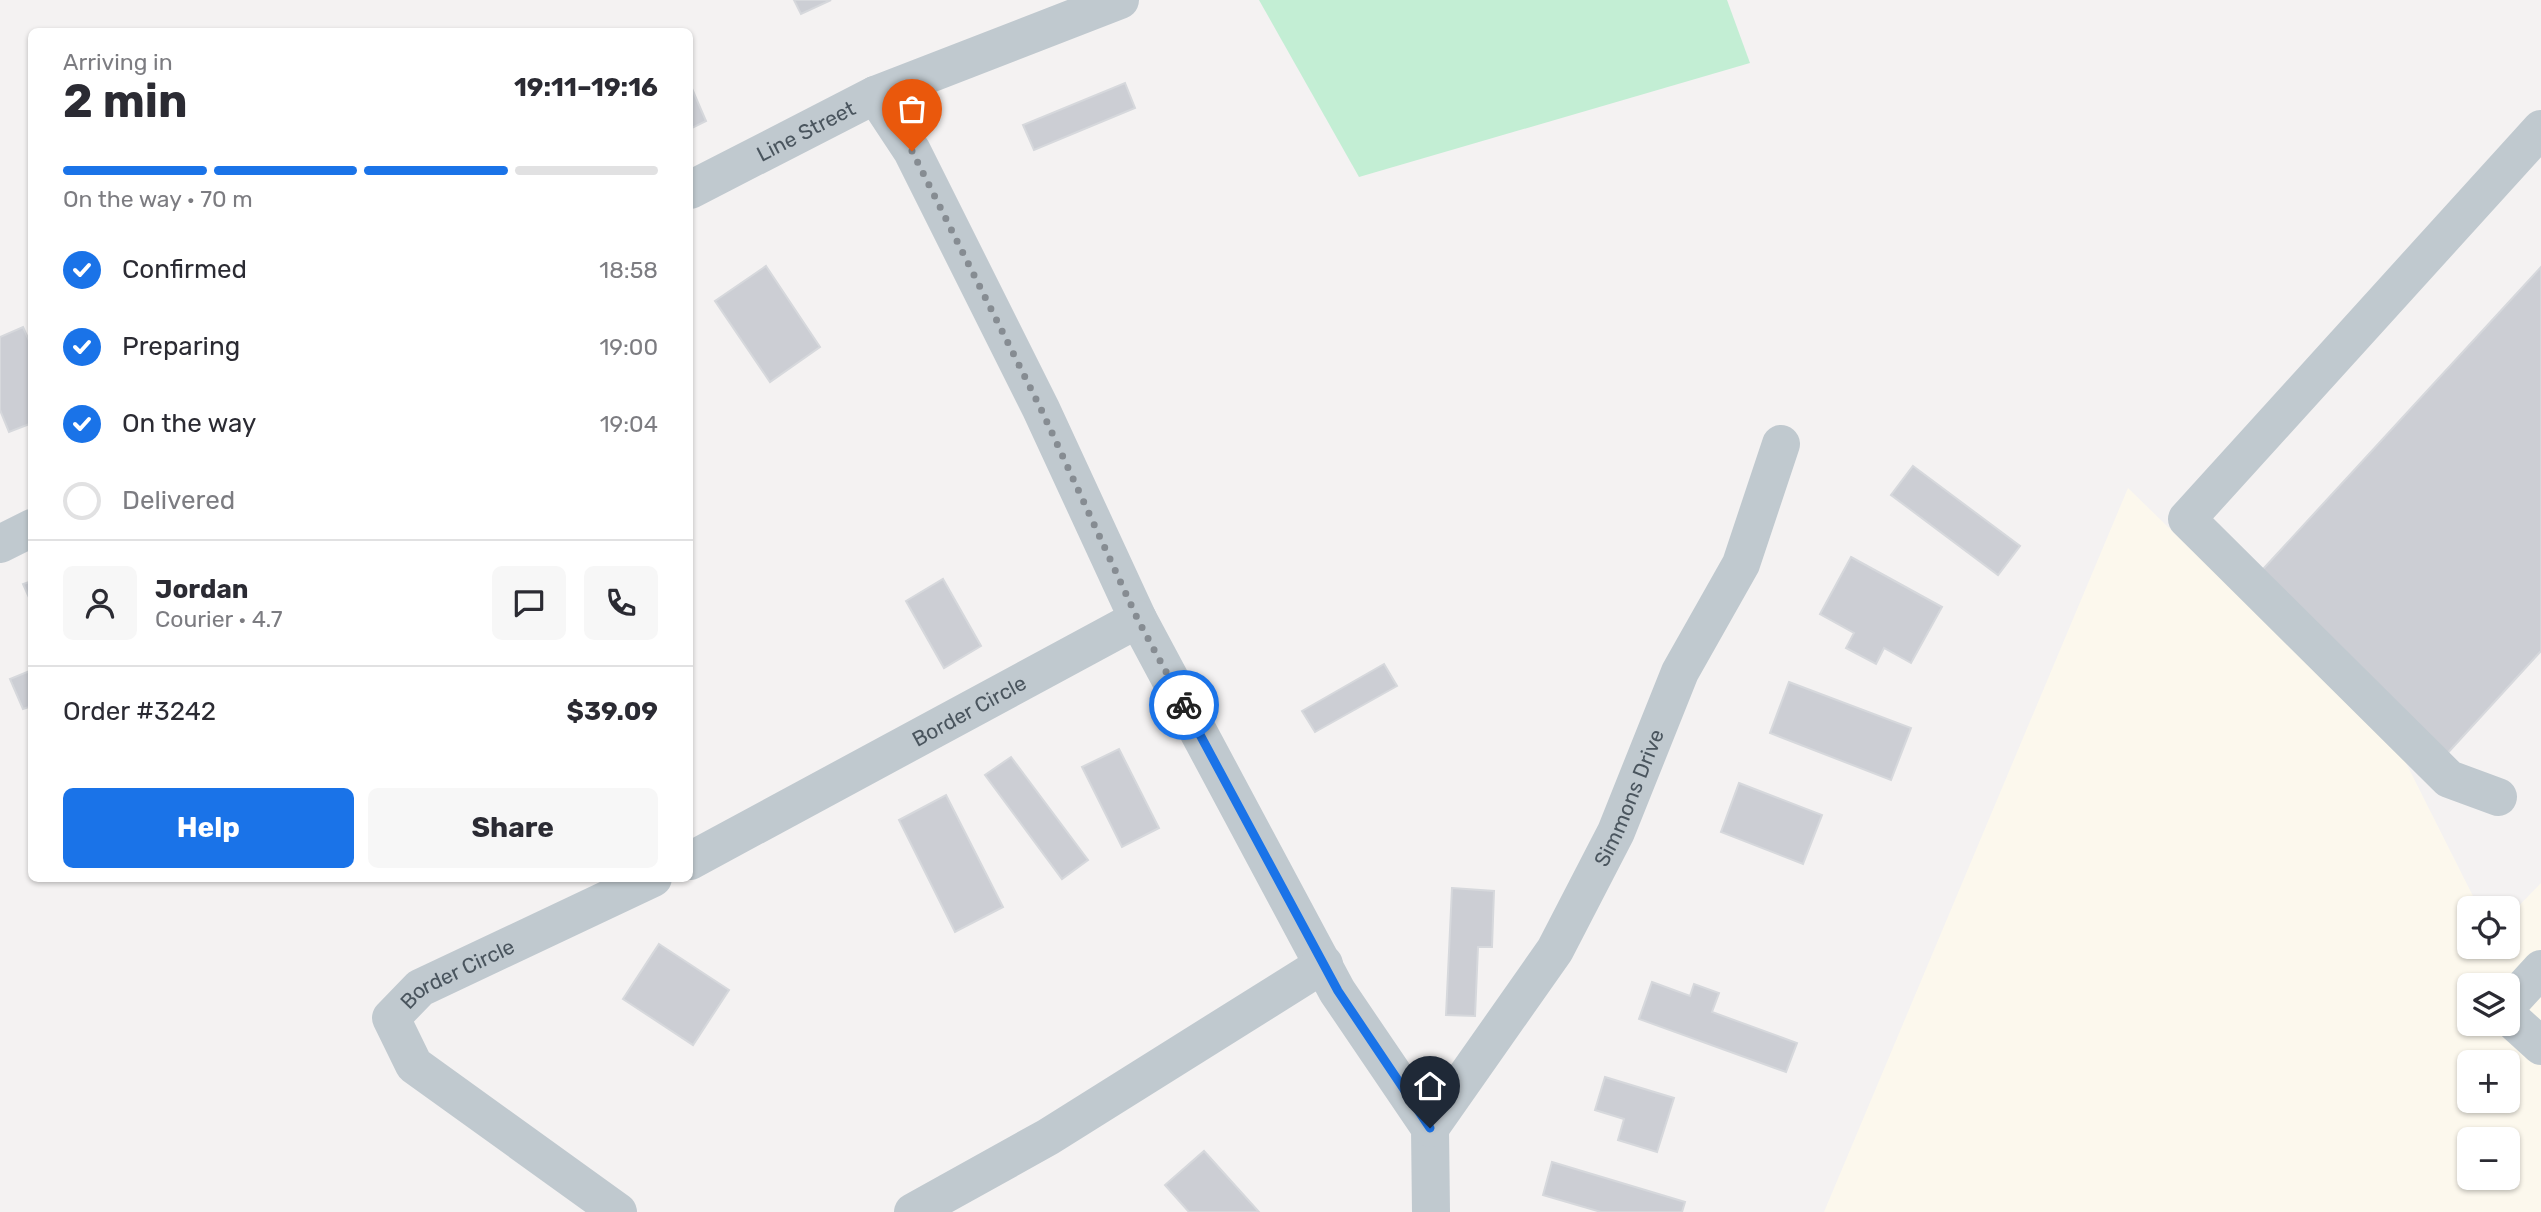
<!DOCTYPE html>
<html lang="en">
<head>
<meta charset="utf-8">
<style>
  body { margin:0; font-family:Rubik,sans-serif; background:#f7f7f7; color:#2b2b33; height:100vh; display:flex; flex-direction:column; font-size:26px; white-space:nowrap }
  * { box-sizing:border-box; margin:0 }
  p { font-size:23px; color:#7c7c81 }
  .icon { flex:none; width:38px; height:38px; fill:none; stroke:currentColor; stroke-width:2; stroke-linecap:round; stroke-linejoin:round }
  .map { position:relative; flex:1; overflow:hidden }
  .sheet { position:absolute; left:28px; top:28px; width:665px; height:854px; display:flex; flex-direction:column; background:#fff; border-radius:10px; box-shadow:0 2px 5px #0004 }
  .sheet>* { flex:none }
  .controls { position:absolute; left:2457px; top:896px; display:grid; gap:14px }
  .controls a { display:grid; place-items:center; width:63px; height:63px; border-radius:10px; background:#fff; box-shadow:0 2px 5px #0004; font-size:35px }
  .pin { position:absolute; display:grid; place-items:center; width:60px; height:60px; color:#fff; margin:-72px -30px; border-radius:50% 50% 50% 0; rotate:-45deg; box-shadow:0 0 7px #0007 }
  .pin .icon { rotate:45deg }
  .courier { position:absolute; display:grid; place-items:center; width:70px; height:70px; margin:-35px; border:5px solid #1a73e8; border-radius:50%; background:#fff; color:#222; box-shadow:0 2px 9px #0007 }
  .headline em { font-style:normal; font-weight:700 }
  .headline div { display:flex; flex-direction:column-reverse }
  .headline { display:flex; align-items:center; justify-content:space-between; height:119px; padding:0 35px }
  h1 { font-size:46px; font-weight:700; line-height:52px }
  .bar { display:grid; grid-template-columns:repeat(4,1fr); gap:10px 7px; align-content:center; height:84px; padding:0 35px }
  .bar i { height:9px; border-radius:5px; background:#e1e1e2 }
  .bar .active { background:#1a73e8 }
  .bar p { grid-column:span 4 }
  .line { display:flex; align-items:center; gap:18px; padding:0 35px; border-top:2px solid #e1e1e2 }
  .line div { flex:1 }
  .round { display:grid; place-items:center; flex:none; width:74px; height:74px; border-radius:10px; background:#f7f7f7 }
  ol { padding:0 35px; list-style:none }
  li { display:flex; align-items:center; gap:21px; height:77px }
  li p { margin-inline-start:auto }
  li .icon { padding:7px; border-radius:50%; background:#1a73e8; color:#fff; stroke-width:4 }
  li:last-child { color:#7c7c81 }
  li i { width:38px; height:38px; border:4px solid #e1e1e2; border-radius:50% }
  .action { display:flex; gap:14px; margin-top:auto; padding:14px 35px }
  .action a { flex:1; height:80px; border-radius:10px; background:#1a73e8; color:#fff; font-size:28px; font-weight:700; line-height:80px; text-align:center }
  .action a+a { background:#f7f7f7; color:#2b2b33 }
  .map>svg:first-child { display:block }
</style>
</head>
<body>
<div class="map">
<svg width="2541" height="1212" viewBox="0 0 2541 1212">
  <rect width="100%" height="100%" fill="#f4f2f2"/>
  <path fill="#fcf8ed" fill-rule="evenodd" d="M2128 488 2402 755 2479 908H2469V947H2508V917L2541 883V1212H1824ZM2469 985H2508V1024H2469ZM2469 1062H2508V1101H2469ZM2469 1139H2508V1178H2469Z"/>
  <path fill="#c3eed4" d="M1259 0H1727L1750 63 1359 177Z"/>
  <g fill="#ccced4" stroke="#d6d8dc" stroke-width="2">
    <path d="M794 0H831L801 14Z"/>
    <path d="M1125 83 1135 108 1034 150 1023 125Z"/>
    <path d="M690 84 706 121 690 129Z"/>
    <path d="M766 266 820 347 770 382 715 301Z"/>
    <path d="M2541 267V651L2444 757 2253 580Z"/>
    <path d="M23 327 32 347V423L9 432 0 410V337Z"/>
    <path d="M1913 466 2020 546 1998 575 1891 495Z"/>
    <path d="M1851 557 1942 607 1911 663 1884 648 1876 664 1846 648 1854 633 1820 614Z"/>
    <path d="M943 579 981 646 944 668 906 601Z"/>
    <path d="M32 581V604L23 584Z"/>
    <path d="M1384 664 1397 686 1315 732 1302 711Z"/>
    <path d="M32 670V706L23 709 10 679Z"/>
    <path d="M1789 682 1911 728 1891 780 1770 733Z"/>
    <path d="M1119 749 1159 828 1122 847 1082 767Z"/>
    <path d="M1011 757 1088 860 1062 879 985 775Z"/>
    <path d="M1739 783 1822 815 1803 864 1721 832Z"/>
    <path d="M946 795 1003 907 955 932 899 820Z"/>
    <path d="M1452 888 1494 891 1492 947H1478L1475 1016 1446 1015Z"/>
    <path d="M659 944 729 990 693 1045 623 999Z"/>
    <path d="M1652 982 1690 996 1694 984 1719 993 1712 1012 1797 1043 1786 1072 1639 1019Z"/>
    <path d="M1605 1077 1674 1098 1657 1152 1618 1140 1624 1119 1595 1110Z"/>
    <path d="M1204 1151 1259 1212H1189L1165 1185Z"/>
    <path d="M1552 1162 1685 1202 1682 1212H1601L1543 1195Z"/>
  </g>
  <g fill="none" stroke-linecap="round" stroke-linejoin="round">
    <g stroke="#c0c9cf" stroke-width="38">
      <path d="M875 95 912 151 1041 409 1138 619 1337 991 1430 1128 1431 1212"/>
      <path id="s1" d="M690 190 875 95 1120 0"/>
      <path d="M0 544 32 528"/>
      <path d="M2498 797 2449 779 2187 519 2541 129"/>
      <path id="s2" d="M690 861 1138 619"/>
      <path d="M2508 1005 2541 969"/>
      <path d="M2508 1016 2541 1046"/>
      <path id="s3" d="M1430 1128 1555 950 1616 832 1680 672 1741 564 1781 444"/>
      <path id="s4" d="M618 1212 414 1065 391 1018 420 988 653 878"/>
      <path d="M913 1212 1048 1137 1324 964"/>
    </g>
  </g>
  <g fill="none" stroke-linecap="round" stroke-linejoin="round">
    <path stroke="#868c92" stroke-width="7" stroke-dasharray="0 12.6" d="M912 151 1041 409 1138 620 1184 705"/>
    <path stroke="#1a73e8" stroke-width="9" d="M1184 705 1338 991 1430 1128"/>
  </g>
  <g text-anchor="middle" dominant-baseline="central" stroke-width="7" stroke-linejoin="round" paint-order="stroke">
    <g font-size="21" fill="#4a555e" stroke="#fff">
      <text stroke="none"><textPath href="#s1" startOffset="130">Line Street</textPath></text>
      <text stroke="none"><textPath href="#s2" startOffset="317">Border Circle</textPath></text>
      <text stroke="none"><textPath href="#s3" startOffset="387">Simmons Drive</textPath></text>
      <text stroke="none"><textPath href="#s4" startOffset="385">Border Circle</textPath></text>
    </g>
  </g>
</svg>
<div class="controls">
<a><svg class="icon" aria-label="locate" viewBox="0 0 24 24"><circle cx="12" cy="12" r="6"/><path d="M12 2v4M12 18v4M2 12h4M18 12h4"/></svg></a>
<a><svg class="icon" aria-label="layers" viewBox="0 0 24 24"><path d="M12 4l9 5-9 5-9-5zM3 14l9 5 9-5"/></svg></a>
<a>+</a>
<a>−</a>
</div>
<div class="pin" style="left:912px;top:151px;background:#ea580c"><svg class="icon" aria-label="bag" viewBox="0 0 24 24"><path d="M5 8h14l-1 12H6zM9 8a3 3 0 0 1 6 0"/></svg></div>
<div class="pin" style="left:1430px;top:1128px;background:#1f2937"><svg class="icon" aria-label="home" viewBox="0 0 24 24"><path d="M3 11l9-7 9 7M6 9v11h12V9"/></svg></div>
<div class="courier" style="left:1184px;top:705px"><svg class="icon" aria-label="bike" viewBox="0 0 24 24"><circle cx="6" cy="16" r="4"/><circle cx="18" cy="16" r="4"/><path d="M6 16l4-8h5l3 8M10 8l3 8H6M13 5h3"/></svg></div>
<section class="sheet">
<div class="headline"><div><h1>2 min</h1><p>Arriving in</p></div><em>19:11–19:16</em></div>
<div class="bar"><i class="active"></i><i class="active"></i><i class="active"></i><i></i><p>On the way · 70 m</p></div>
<ol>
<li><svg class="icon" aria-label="check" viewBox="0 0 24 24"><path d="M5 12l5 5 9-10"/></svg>Confirmed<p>18:58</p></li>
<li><svg class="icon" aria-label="check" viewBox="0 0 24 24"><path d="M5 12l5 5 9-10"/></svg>Preparing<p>19:00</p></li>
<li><svg class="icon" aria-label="check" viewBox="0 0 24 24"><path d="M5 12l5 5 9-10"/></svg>On the way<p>19:04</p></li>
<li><i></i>Delivered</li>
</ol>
<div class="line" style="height:126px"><a class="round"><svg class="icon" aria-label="person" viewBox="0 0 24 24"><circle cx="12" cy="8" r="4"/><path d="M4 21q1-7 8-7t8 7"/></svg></a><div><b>Jordan</b><p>Courier · 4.7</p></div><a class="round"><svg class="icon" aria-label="chat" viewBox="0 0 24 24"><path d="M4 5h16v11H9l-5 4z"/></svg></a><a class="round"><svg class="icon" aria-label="phone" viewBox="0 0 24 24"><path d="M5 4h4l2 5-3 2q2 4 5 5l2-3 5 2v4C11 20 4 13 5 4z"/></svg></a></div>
<div class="line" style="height:91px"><div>Order #3242</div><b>$39.09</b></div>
<div class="action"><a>Help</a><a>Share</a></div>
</section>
</div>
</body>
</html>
